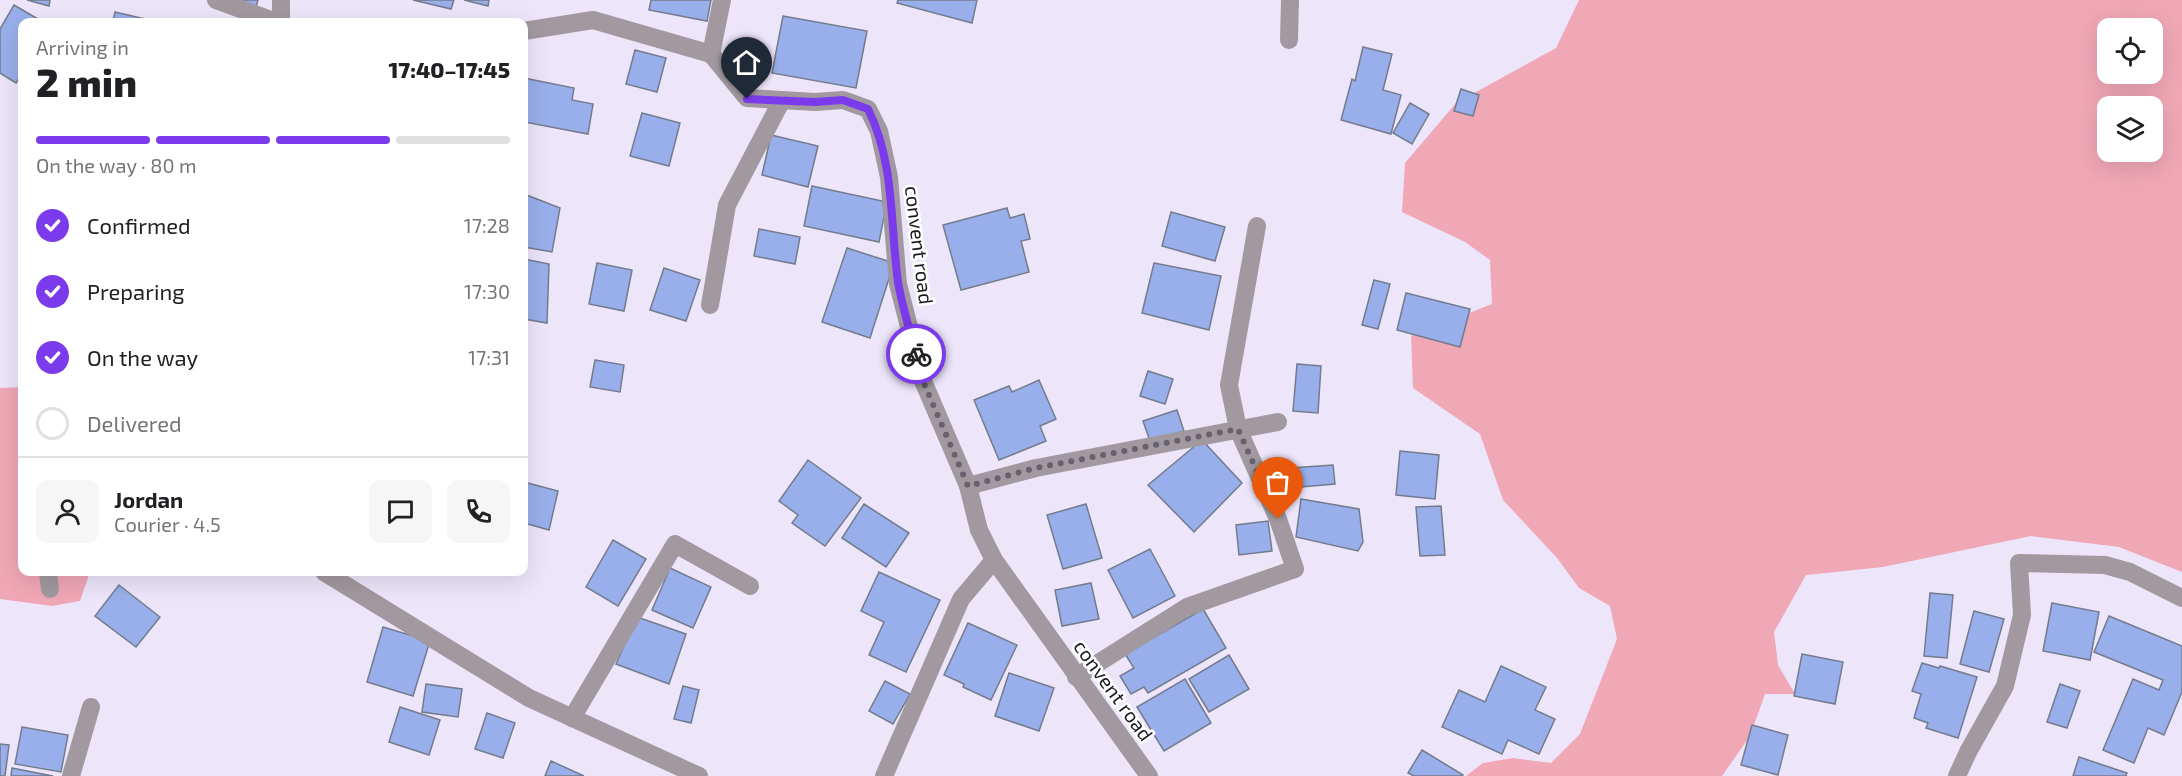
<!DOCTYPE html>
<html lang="en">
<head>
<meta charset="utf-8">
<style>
  body { margin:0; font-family:"Exo 2",sans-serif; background:#f6f6f6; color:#202124; height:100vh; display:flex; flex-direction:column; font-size:22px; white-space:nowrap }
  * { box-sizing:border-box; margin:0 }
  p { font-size:20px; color:#757577 }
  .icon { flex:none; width:33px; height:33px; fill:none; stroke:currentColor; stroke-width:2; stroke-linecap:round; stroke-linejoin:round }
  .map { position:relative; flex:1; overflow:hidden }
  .details { position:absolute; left:18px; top:18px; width:510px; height:558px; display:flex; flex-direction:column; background:#fff; border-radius:12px; box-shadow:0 6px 24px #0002 }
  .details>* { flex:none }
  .controls { position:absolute; left:2097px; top:18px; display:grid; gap:12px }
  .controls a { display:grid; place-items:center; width:66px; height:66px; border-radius:12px; background:#fff; box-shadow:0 6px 24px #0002; font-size:30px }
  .pin { position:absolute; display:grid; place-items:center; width:51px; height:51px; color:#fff; margin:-62px -26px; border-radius:50% 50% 50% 0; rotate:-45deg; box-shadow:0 0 6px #0007 }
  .pin .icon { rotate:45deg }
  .courier { position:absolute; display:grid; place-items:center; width:60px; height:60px; margin:-30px; border:4px solid #7c3aed; border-radius:50%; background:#fff; color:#222; box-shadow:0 2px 8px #0007 }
  .summary em { font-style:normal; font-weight:800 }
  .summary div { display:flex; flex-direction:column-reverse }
  .summary { display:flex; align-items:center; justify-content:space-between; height:102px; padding:0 18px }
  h1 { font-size:39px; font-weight:800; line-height:45px }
  .bar { display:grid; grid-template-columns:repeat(4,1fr); gap:9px 6px; align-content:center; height:72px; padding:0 18px }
  .bar i { height:8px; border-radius:4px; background:#e0e0e0 }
  .bar .current { background:#7c3aed }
  .bar p { grid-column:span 4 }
  .line { display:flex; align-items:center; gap:15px; padding:0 18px; border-top:2px solid #e0e0e0 }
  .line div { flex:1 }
  .round { display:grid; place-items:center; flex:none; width:63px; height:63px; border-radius:12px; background:#f6f6f6 }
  ol { padding:0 18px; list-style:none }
  li { display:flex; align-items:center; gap:18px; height:66px }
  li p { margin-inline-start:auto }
  li .icon { padding:6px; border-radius:50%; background:#7c3aed; color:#fff; stroke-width:4 }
  li:last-child { color:#757577 }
  li i { width:33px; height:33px; border:3px solid #e0e0e0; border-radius:50% }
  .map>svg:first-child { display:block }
</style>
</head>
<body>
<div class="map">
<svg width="2182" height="776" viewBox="0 0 2182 776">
  <rect width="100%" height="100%" fill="#ede6fb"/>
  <g fill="#f0a7b6" fill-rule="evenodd">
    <path d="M1579 0H2182V572L2119 547 2031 536 1883 567 1806 575 1774 632 1778 665 1795 694H1765L1750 736 1722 776H1466L1483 763 1513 758 1551 763 1580 734 1617 639 1610 606 1579 588 1557 558 1503 500 1480 434 1413 388 1411 336 1492 304 1490 260 1465 242 1402 212 1405 163 1456 103 1556 48ZM2108 28H2152V74H2108ZM2108 106H2152V152H2108Z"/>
    <path d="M22 387V572H90L80 601 52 606 0 599V388Z"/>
  </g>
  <g fill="#99afeb" stroke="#747b8d" stroke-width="1.5">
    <path d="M27 0H50L49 6Z"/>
    <path d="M231 0H258L256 7Z"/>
    <path d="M413 0H454L451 9Z"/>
    <path d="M464 0H489L488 6Z"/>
    <path d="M651 0H711L707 21 649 10Z"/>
    <path d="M898 0H977L972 23 897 3Z"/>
    <path d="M14 5 43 22H22V73L16 83 0 73V29Z"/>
    <path d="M115 12 158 22H113Z"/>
    <path d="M783 16 867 31 856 88 772 73Z"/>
    <path d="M1363 47 1392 54 1383 90 1401 95 1391 134 1341 120 1352 79 1355 81Z"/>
    <path d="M635 50 666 58 657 92 626 84Z"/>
    <path d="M524 78 574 88 572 100 593 104 588 134 524 122Z"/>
    <path d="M1461 89 1479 95 1473 116 1454 111Z"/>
    <path d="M1410 103 1429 114 1412 144 1393 133Z"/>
    <path d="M642 113 680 123 669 166 630 156Z"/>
    <path d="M771 135 818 146 808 187 762 175Z"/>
    <path d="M812 186 887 202 879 242 804 226Z"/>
    <path d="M524 194 560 208 552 252 524 247Z"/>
    <path d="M1007 208 1010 218 1024 214 1030 239 1021 241 1029 272 961 290 943 225Z"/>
    <path d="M1171 212 1225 227 1215 261 1162 246Z"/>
    <path d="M759 229 800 237 795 264 754 256Z"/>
    <path d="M847 248 894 263 870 338 822 322Z"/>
    <path d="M524 259 549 264 547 323 524 319Z"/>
    <path d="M597 263 632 270 624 311 589 304Z"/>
    <path d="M1154 263 1221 276 1209 330 1142 313Z"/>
    <path d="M664 268 700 280 686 321 650 310Z"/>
    <path d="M1374 280 1390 284 1378 329 1362 325Z"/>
    <path d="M1406 293 1470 309 1460 347 1397 330Z"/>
    <path d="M595 360 624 365 620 392 590 387Z"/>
    <path d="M1297 364 1321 366 1318 413 1293 411Z"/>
    <path d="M1148 371 1173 379 1165 404 1140 396Z"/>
    <path d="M1039 380 1056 419 1040 426 1046 441 999 460 974 400 1009 386 1012 392Z"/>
    <path d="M1177 410 1184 431 1150 441 1143 421Z"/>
    <path d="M1202 440 1242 483 1194 532 1148 485Z"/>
    <path d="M1400 451 1439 455 1435 499 1396 495Z"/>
    <path d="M808 460 861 498 825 546 792 523 798 515 779 501Z"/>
    <path d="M1333 465 1335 484 1278 489 1276 469Z"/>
    <path d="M524 482 558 491 549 530 524 523Z"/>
    <path d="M1301 499 1359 509 1363 542 1358 551 1296 537Z"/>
    <path d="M864 504 909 533 886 567 842 538Z"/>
    <path d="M1086 504 1102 558 1063 569 1047 515Z"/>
    <path d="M1441 506 1445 555 1420 556 1416 507Z"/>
    <path d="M1268 521 1272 551 1239 555 1236 525Z"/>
    <path d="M613 540 646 559 618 606 586 587Z"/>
    <path d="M1150 549 1175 596 1133 618 1108 570Z"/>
    <path d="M670 568 711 587 693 628 652 610Z"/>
    <path d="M879 572 940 600 906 672 869 655 884 622 861 611Z"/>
    <path d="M1091 583 1099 619 1062 626 1055 590Z"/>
    <path d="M119 585 160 617 136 647 95 616Z"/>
    <path d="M1930 593 1953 595 1947 658 1924 656Z"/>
    <path d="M2052 603 2099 612 2090 660 2043 651Z"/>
    <path d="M1203 609 1226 648 1148 693 1144 687 1131 694 1120 676 1134 668 1125 654Z"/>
    <path d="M1974 611 2004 619 1989 672 1960 664Z"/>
    <path d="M2109 616 2182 646V692L2164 735 2148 728 2134 763 2103 750 2133 679 2159 690 2163 680 2094 652Z"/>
    <path d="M637 617 686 634 669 684 616 664Z"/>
    <path d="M968 623 1017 645 991 700 963 687 964 684 944 675Z"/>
    <path d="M383 627 430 641 413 696 367 682Z"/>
    <path d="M1802 654 1843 662 1835 704 1794 696Z"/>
    <path d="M1229 655 1249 689 1209 712 1189 679Z"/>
    <path d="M1922 663 1939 668 1940 666 1977 677 1958 738 1926 728 1928 723 1914 718 1921 694 1912 691Z"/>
    <path d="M1501 666 1546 687 1535 710 1555 719 1539 754 1508 740 1502 754 1442 727 1459 690 1485 702Z"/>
    <path d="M1009 673 1054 688 1039 731 995 716Z"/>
    <path d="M1185 679 1211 723 1164 751 1137 707Z"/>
    <path d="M885 681 910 694 893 724 869 711Z"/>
    <path d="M426 684 462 689 458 717 422 712Z"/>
    <path d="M2060 684 2080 691 2067 728 2047 722Z"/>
    <path d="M683 686 699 690 691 723 674 719Z"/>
    <path d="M400 707 440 720 429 755 389 742Z"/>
    <path d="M487 713 515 723 503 758 475 749Z"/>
    <path d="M1752 725 1788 735 1778 775 1741 765Z"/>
    <path d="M22 727 68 735 61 772 15 764Z"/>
    <path d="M0 744 9 745 5 776H0Z"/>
    <path d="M1422 750 1463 775 1462 776H1414L1408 773Z"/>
    <path d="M2079 757 2127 773 2126 776H2073Z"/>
    <path d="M551 761 584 776H545Z"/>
    <path d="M12 768 53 776H11Z"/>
  </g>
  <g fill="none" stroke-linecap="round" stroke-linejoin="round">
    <g stroke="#a1999f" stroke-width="18">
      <path d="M216 0 276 22"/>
      <path d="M722 0 711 54 747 98 815 102 843 100 868 109 879 131 889 177 898 284 923 381 968 486 979 530 994 560 1149 776"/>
      <path d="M281 22V0"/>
      <path d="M524 31 593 20 711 54"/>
      <path d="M1289 40 1290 0"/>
      <path d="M710 305 727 205 782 100"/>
      <path d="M968 486 1036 468 1278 422"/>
      <path d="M48 572 50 589"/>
      <path d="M324 572 529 698 699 776"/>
      <path d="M1076 677 1187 607 1295 569 1278 519 1238 429 1229 385 1257 226"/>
      <path d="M572 718 675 544 750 586"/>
      <path d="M71 776 91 707"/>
      <path d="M884 776 961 599 994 560"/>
      <path d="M1957 776 1968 752 2005 686 2022 615 2019 563 2105 565 2130 572 2182 598"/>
    </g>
  </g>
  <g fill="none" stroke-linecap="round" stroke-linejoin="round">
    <path stroke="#65616d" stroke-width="6" stroke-dasharray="0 10.8" d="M916 354 923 381 968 486 1036 468 1238 429 1278 519"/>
    <path stroke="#7c3aed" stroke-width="8" d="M747 99 815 102 843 100 868 109C895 163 890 224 898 282 902 306 910 331 916 354"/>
  </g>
  <g text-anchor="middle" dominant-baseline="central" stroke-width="5" stroke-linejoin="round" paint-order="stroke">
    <g font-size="20" fill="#1c1a21" stroke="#fff">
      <text transform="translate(920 245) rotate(83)">convent road</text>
      <text transform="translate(1114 690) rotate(54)">convent road</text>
    </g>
  </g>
</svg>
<div class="controls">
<a><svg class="icon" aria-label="locate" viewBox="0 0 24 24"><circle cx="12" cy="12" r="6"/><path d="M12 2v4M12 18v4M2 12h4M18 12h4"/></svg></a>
<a><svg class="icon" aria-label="layers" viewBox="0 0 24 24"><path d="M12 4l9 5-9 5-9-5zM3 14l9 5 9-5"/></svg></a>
</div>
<div class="pin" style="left:1278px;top:519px;background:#ea580c"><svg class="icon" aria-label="bag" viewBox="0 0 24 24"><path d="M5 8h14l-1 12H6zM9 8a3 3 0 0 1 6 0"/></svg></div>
<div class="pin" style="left:747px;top:99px;background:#1f2937"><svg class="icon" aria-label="home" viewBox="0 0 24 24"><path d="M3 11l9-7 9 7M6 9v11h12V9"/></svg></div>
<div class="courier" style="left:916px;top:354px"><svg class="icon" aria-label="bike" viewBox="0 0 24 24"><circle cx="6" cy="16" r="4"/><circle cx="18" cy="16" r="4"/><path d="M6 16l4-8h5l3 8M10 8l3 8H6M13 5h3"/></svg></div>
<section class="details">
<div class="summary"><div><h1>2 min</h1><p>Arriving in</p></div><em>17:40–17:45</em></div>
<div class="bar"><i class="current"></i><i class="current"></i><i class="current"></i><i></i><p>On the way · 80 m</p></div>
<ol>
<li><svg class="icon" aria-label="check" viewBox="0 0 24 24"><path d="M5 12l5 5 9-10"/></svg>Confirmed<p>17:28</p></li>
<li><svg class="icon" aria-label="check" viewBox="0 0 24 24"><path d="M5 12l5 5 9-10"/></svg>Preparing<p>17:30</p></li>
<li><svg class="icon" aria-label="check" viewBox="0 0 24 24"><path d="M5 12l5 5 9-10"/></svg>On the way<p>17:31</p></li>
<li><i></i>Delivered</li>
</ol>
<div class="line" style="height:108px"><a class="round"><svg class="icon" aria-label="person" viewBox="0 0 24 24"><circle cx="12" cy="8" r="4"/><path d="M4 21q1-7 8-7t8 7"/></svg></a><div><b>Jordan</b><p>Courier · 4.5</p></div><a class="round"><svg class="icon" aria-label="chat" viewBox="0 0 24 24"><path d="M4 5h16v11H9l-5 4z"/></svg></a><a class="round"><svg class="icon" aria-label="phone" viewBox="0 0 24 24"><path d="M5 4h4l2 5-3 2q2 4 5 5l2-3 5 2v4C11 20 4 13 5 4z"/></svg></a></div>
</section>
</div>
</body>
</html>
